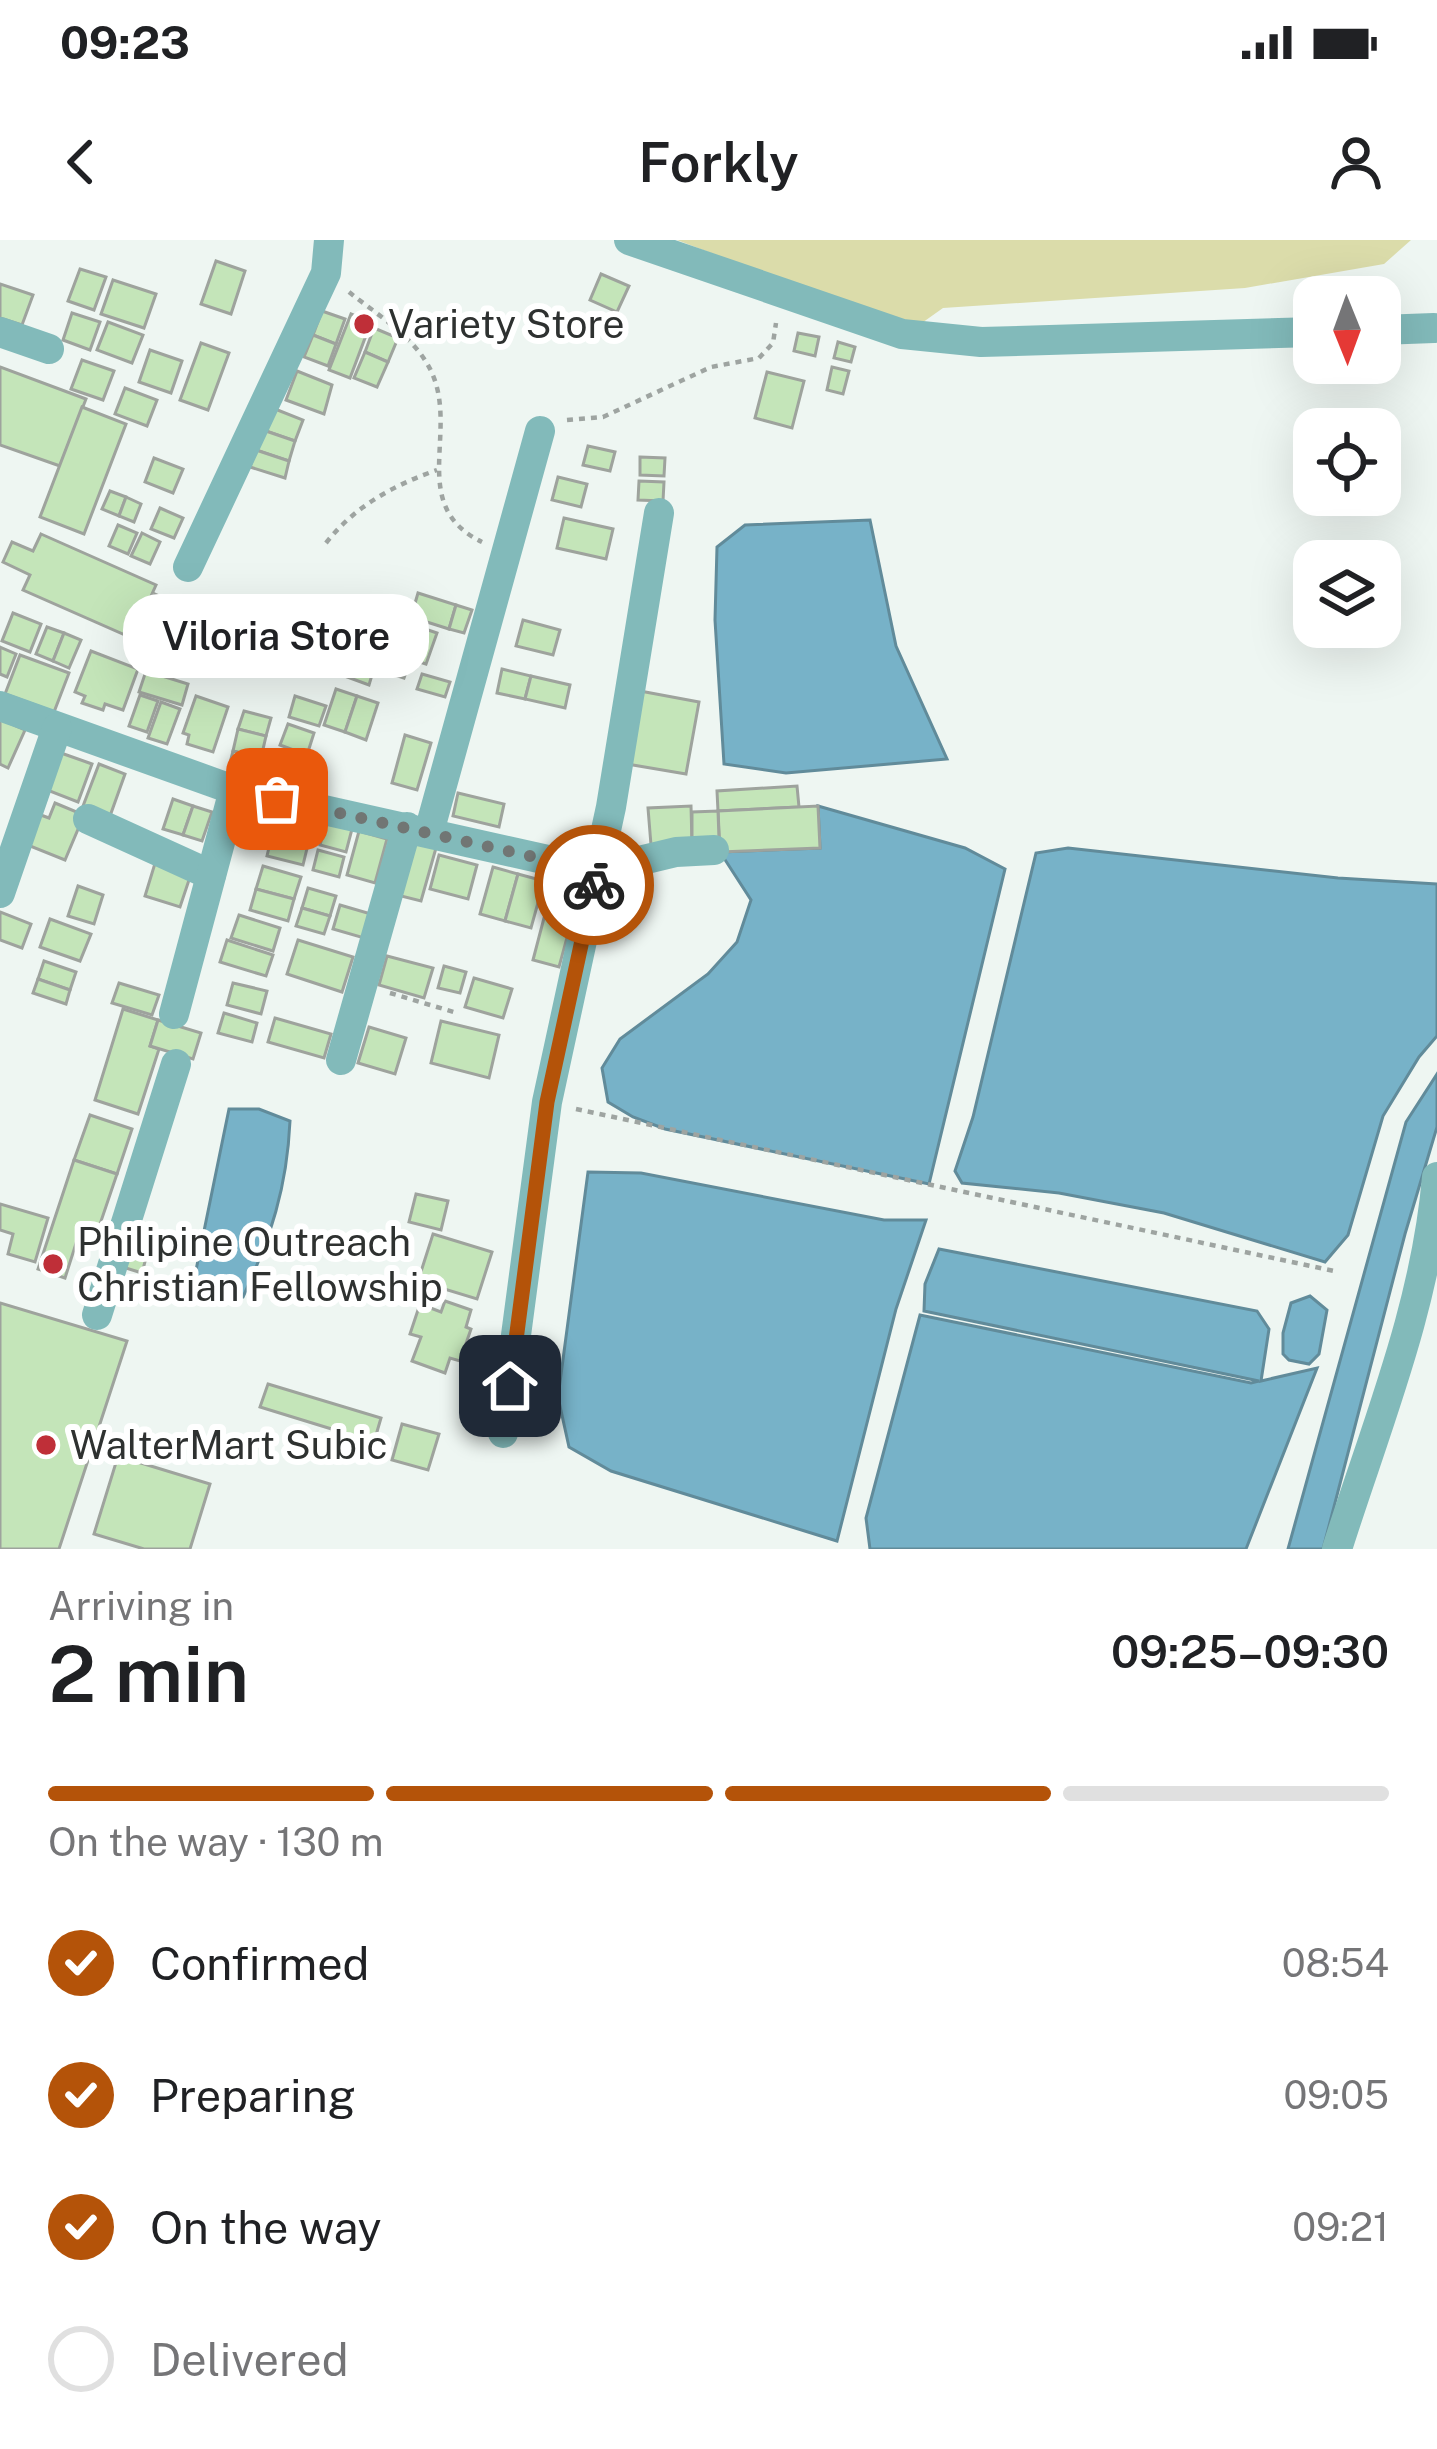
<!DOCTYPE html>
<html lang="en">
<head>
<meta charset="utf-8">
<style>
  body { margin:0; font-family:"Public Sans",sans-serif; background:#f6f6f6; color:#202124; height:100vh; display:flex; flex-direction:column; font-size:45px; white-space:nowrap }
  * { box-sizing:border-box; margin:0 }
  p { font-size:39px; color:#757577 }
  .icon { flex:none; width:66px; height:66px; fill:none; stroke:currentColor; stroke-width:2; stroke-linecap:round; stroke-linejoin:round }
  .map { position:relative; height:1309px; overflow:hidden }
  .side { display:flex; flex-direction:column; background:#fff; flex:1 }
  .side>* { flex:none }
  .needle { width:78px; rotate:179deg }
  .fabs { position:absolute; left:1293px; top:36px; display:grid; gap:24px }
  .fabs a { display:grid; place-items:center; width:108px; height:108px; border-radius:24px; background:#fff; box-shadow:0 12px 48px #0002; font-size:60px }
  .pin { position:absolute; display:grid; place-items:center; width:102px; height:102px; color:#fff; margin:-51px; border-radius:24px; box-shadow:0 6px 18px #0006 }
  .courier { position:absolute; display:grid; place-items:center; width:120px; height:120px; margin:-60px; border:9px solid #b45309; border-radius:50%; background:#fff; color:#222; box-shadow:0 3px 15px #0007 }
  .bubble { position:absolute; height:84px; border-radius:36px; background:#fff; box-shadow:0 12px 48px #0002; font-size:39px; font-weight:600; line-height:84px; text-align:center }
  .overview em { font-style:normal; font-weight:600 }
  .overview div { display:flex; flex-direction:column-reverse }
  .overview { display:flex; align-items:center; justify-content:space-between; height:204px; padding:0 48px }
  h1 { font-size:78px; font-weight:600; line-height:90px }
  .bar { display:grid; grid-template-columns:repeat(4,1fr); gap:18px 12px; align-content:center; height:144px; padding:0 48px }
  .bar i { height:15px; border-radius:9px; background:#e0e0e0 }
  .bar .on { background:#b45309 }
  .bar p { grid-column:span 4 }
  ol { padding:0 48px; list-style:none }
  li { display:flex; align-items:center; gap:36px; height:132px }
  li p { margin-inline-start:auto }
  li .icon { padding:12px; border-radius:50%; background:#b45309; color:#fff; stroke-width:4 }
  li:last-child { color:#757577 }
  li i { width:66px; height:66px; border:6px solid #e0e0e0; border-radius:50% }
  .status { display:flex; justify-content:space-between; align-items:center; height:84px; padding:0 60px; background:#fff; direction:ltr }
  .status svg { height:33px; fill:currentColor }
  header { display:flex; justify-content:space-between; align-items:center; height:156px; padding:0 48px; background:#fff; font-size:54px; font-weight:600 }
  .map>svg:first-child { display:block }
</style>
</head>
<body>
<div class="status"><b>09:23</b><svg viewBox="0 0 49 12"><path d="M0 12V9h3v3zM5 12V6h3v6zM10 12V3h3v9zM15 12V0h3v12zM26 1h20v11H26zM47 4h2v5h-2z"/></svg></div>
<header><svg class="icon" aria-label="back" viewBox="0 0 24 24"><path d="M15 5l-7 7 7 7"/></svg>Forkly<svg class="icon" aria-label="person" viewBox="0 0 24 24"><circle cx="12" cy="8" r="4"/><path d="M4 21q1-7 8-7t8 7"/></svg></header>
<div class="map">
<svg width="1437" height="1309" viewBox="0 0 1437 1309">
  <rect width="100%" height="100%" fill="#eef6f2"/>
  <path fill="#dbdcaa" d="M677 0H1411L1384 24 1245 48 943 68 912 90Z"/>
  <g fill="#77b2c8" stroke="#618b9a" stroke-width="3">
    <path d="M870 280 896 406 947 519 786 533 724 524 715 380 717 307 745 285Z"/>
    <path d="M818 566 965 608 1005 629 929 944 665 889 633 877 608 862 602 828 620 799 708 734 737 702 751 660 720 612 820 608Z"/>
    <path d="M1068 608 1338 638 1437 644V796L1419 817 1383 876 1348 995 1325 1022 1164 973 1059 953 962 943 955 931 973 877 1036 613Z"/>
    <path d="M1437 834V887L1405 994 1323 1309H1288L1406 882Z"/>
    <path d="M229 869H259L290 881C287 948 271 996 243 1057H213L198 1049 195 1035Z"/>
    <path d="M588 932 641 933 884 980H926L896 1069 837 1301 611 1231 569 1207 558 1157Z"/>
    <path d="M939 1009 1257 1071 1269 1089 1261 1141 1317 1128 1246 1309H870L866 1278 920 1075 1251 1143 1259 1141 924 1071 925 1044Z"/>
    <path d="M1310 1056 1327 1070 1319 1114 1309 1124 1289 1120 1283 1114V1093L1291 1063Z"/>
  </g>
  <g fill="#c4e5b9" stroke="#9ea39d" stroke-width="3">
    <path d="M216 21 245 31 231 74 201 64Z"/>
    <path d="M80 29 106 37 94 70 68 61Z"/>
    <path d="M601 34 629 46 617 72 590 60Z"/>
    <path d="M113 40 156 54 144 88 101 74Z"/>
    <path d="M0 44 33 55 22 85 0 78Z"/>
    <path d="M322 71 345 79 336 104 313 95Z"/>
    <path d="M72 73 100 82 90 110 63 100Z"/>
    <path d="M351 74 371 82 350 138 329 130Z"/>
    <path d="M108 82 143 95 132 123 97 110Z"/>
    <path d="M374 88 398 98 388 122 365 112Z"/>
    <path d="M798 93 819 97 815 116 794 111Z"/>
    <path d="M313 95 336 104 328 126 304 117Z"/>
    <path d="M838 102 855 107 851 122 834 118Z"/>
    <path d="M201 103 229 113 208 170 180 160Z"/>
    <path d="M150 110 182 121 171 153 139 142Z"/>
    <path d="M365 112 388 122 377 147 354 138Z"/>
    <path d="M82 120 114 131 103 160 71 149Z"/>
    <path d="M0 127 86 159 60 226 0 205Z"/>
    <path d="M832 127 849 131 843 154 827 150Z"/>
    <path d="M297 131 332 145 324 174 286 160Z"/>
    <path d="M767 132 804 141 792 188 755 178Z"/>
    <path d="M125 148 157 160 147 186 115 174Z"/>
    <path d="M82 167 126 184 84 294 40 277Z"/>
    <path d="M270 167 303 180 295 201 263 190Z"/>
    <path d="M263 190 295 201 289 221 256 210Z"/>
    <path d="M588 206 615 212 610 231 583 225Z"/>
    <path d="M256 210 289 221 285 238 250 227Z"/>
    <path d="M640 217 665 218 664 236 640 235Z"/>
    <path d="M154 218 183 229 173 253 145 242Z"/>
    <path d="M558 237 587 244 581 267 552 260Z"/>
    <path d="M639 241 664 242 663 261 638 260Z"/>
    <path d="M110 251 126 257 119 276 102 269Z"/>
    <path d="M126 257 141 264 134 282 119 276Z"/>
    <path d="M160 268 183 278 174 298 151 289Z"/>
    <path d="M564 278 613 289 606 319 557 308Z"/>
    <path d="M118 285 137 293 128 314 109 306Z"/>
    <path d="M142 293 160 302 150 324 131 316Z"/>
    <path d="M41 294 156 345 132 398 23 350 30 335 3 322 12 302 33 311Z"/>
    <path d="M418 353 456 365 449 389 411 377Z"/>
    <path d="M155 354 193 371 178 406 140 389Z"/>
    <path d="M456 365 472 370 464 393 449 389Z"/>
    <path d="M202 369 226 380 209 418 185 407Z"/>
    <path d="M372 371 437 393 426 424 362 403Z"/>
    <path d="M13 373 41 384 30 412 2 401Z"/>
    <path d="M523 380 560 390 553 415 516 406Z"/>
    <path d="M47 387 64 393 53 421 36 414Z"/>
    <path d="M64 393 81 400 69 428 53 421Z"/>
    <path d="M342 400 409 424 404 438 374 428 369 445 331 431Z"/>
    <path d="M0 407 16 414 7 437 0 434Z"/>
    <path d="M91 411 138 429 123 470 105 464 103 470 82 463 85 456 75 452Z"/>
    <path d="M20 415 69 433 54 472 5 454Z"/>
    <path d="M502 429 531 436 525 459 497 453Z"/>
    <path d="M146 431 188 444 182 465 139 452Z"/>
    <path d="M422 434 450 442 445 457 417 449Z"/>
    <path d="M531 436 570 445 565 468 525 459Z"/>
    <path d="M336 449 357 456 345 492 324 485Z"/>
    <path d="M640 451 699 462 686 534 627 524Z"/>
    <path d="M140 455 158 461 147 492 129 486Z"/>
    <path d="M196 456 228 467 213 512 187 504 189 495 183 493Z"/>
    <path d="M295 456 326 466 319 486 289 477Z"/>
    <path d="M357 456 378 463 366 500 345 492Z"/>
    <path d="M161 462 180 469 167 504 148 498Z"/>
    <path d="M244 471 271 478 266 496 238 489Z"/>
    <path d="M0 479 25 490 8 528 0 524Z"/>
    <path d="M288 484 314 493 307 515 280 505Z"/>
    <path d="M238 489 266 496 261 518 233 511Z"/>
    <path d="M405 495 431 503 417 550 392 543Z"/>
    <path d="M233 511 261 518 257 534 229 527Z"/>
    <path d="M61 513 92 524 78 562 47 550Z"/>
    <path d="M99 524 125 534 110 576 83 566Z"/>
    <path d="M286 526 301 531 296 546 281 541Z"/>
    <path d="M797 546 799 567 718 571 717 551Z"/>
    <path d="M458 553 504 564 499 587 453 576Z"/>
    <path d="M173 559 193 566 183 595 163 589Z"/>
    <path d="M55 563 84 575 65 620 25 604 38 574 49 578Z"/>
    <path d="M193 566 212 572 202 601 183 595Z"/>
    <path d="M691 566 692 604 651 605 648 568Z"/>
    <path d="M818 566 820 608 720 612 718 571Z"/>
    <path d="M718 571 719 599 692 600V572Z"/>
    <path d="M326 582 352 589 346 612 320 605Z"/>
    <path d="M273 591 309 600 303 625 267 616Z"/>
    <path d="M359 591 387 599 375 643 347 635Z"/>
    <path d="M412 601 436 608 421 661 397 655Z"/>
    <path d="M318 610 344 617 339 637 313 630Z"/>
    <path d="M439 615 477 625 468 659 430 649Z"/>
    <path d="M156 620 192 631 180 667 145 656Z"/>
    <path d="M263 626 301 637 294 659 256 649Z"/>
    <path d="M493 627 518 634 505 681 480 674Z"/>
    <path d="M556 632 583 639 559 727 533 720Z"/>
    <path d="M518 634 544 641 531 688 505 681Z"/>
    <path d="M78 646 103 655 94 684 68 676Z"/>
    <path d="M308 648 336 656 330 676 302 668Z"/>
    <path d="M256 649 294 659 288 681 250 670Z"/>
    <path d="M340 665 371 674 364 698 333 689Z"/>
    <path d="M302 668 330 676 324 694 296 686Z"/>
    <path d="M0 672 31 684 22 708 0 700Z"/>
    <path d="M239 675 280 688 273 711 231 698Z"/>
    <path d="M50 679 91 694 80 721 40 707Z"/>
    <path d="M227 700 273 715 266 736 220 722Z"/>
    <path d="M298 700 353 717 342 752 287 734Z"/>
    <path d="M387 716 433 728 424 758 379 745Z"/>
    <path d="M44 721 76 732 70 750 38 739Z"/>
    <path d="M444 726 466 732 460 753 438 748Z"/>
    <path d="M474 738 512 749 503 778 465 767Z"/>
    <path d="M38 739 70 750 66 764 33 753Z"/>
    <path d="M119 743 159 755 152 775 112 763Z"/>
    <path d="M233 743 267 751 261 774 227 765Z"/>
    <path d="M123 769 158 780 150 806 159 809 138 874 95 860Z"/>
    <path d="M224 773 257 783 252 802 218 793Z"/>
    <path d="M275 778 331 794 324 818 268 802Z"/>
    <path d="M158 780 201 793 193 819 150 806Z"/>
    <path d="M441 781 499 795 489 838 431 823Z"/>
    <path d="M369 787 406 798 395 834 358 823Z"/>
    <path d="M90 875 132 889 117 934 74 920Z"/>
    <path d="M74 920 117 934 96 996 80 991 65 1038 38 1029Z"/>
    <path d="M416 954 448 961 441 990 409 982Z"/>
    <path d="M0 964 48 978 35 1022 8 1014 13 994 0 990Z"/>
    <path d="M126 992 151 999 142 1033 116 1025Z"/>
    <path d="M433 994 492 1012 477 1059 418 1041Z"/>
    <path d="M445 1061 471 1070 466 1087 471 1089 460 1121 450 1118 445 1133 412 1121 421 1097 410 1094 420 1064 441 1072Z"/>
    <path d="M0 1063 127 1101 59 1309H0Z"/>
    <path d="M268 1144 381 1178 374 1202 260 1167Z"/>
    <path d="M402 1184 439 1194 428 1230 392 1220Z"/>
    <path d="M118 1216 210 1244 190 1309H144L94 1294Z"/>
  </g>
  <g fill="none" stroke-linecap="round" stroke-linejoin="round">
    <g stroke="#9ea4a1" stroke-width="4.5" stroke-dasharray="6 6" stroke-linecap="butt">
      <path d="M349 52C381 78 424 102 436 144 453 202 412 268 482 302"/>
      <path d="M567 180 603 177 711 127 759 118 773 103 776 83"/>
      <path d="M326 303C355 266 394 245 437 230"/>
      <path d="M390 753 457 773"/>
      <path d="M576 869 1334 1031"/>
    </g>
    <g stroke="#82baba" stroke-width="30">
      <path d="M629 0 902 94 981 102 1314 92"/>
      <path d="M1380 90 1434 88"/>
      <path d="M0 92 49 109"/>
      <path d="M188 327 326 33 329 0"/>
      <path d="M0 466 234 550 597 631 676 612 714 610"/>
      <path d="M88 579 211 635"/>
      <path d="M429 592 540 191"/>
      <path d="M0 653 57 488"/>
      <path d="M174 774 234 550"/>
      <path d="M341 820 407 587"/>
      <path d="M97 1075 176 824"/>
      <path d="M503 1193 547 862 611 567 659 273"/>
      <path d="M1337 1309C1376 1186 1426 1067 1437 937"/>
    </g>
  </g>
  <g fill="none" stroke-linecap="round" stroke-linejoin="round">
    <path stroke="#717674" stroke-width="12" stroke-dasharray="0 21.6" d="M277 559 597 631 594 645"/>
    <path stroke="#b45309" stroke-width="15" d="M510 1146 547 862 594 645"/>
  </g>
  <g fill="#bf2f38" stroke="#fff" stroke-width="4.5">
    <circle cx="364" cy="84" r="12"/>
    <circle cx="53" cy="1024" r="12"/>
    <circle cx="46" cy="1205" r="12"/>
  </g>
  <g text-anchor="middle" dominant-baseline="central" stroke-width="12" stroke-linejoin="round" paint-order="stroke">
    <g font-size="39" fill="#2e3130" stroke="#fff" text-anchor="start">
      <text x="388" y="84">Variety Store</text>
      <text x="77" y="1002">Philipine Outreach<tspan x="77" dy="45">Christian Fellowship</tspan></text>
      <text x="70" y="1205">WalterMart Subic</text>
    </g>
  </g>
</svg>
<div class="fabs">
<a><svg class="needle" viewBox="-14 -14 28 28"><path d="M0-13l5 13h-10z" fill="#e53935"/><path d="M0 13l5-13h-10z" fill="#757577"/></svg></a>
<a><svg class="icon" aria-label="locate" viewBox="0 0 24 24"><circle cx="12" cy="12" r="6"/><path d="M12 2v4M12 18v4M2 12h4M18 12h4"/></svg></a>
<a><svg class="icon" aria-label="layers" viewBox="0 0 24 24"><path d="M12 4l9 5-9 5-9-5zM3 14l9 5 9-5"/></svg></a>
</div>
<div class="pin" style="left:277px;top:559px;background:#ea580c"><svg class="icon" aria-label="bag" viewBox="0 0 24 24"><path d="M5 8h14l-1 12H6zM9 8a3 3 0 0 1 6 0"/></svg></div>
<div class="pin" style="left:510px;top:1146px;background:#1f2937"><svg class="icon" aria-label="home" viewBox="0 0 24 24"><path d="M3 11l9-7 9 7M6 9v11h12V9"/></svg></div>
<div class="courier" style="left:594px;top:645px"><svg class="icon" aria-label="bike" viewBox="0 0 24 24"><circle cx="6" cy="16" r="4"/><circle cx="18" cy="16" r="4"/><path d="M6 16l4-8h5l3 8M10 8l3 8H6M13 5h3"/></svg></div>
<div class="bubble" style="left:123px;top:354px;width:306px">Viloria Store</div>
</div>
<section class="side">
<div class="overview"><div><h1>2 min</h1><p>Arriving in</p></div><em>09:25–09:30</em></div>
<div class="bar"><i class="on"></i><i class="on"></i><i class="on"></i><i></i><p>On the way · 130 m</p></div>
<ol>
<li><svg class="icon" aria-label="check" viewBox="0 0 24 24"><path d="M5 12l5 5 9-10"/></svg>Confirmed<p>08:54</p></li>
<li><svg class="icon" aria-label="check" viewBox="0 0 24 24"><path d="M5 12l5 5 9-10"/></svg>Preparing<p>09:05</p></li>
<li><svg class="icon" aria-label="check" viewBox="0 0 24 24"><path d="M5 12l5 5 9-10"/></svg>On the way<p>09:21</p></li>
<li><i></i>Delivered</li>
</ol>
</section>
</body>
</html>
